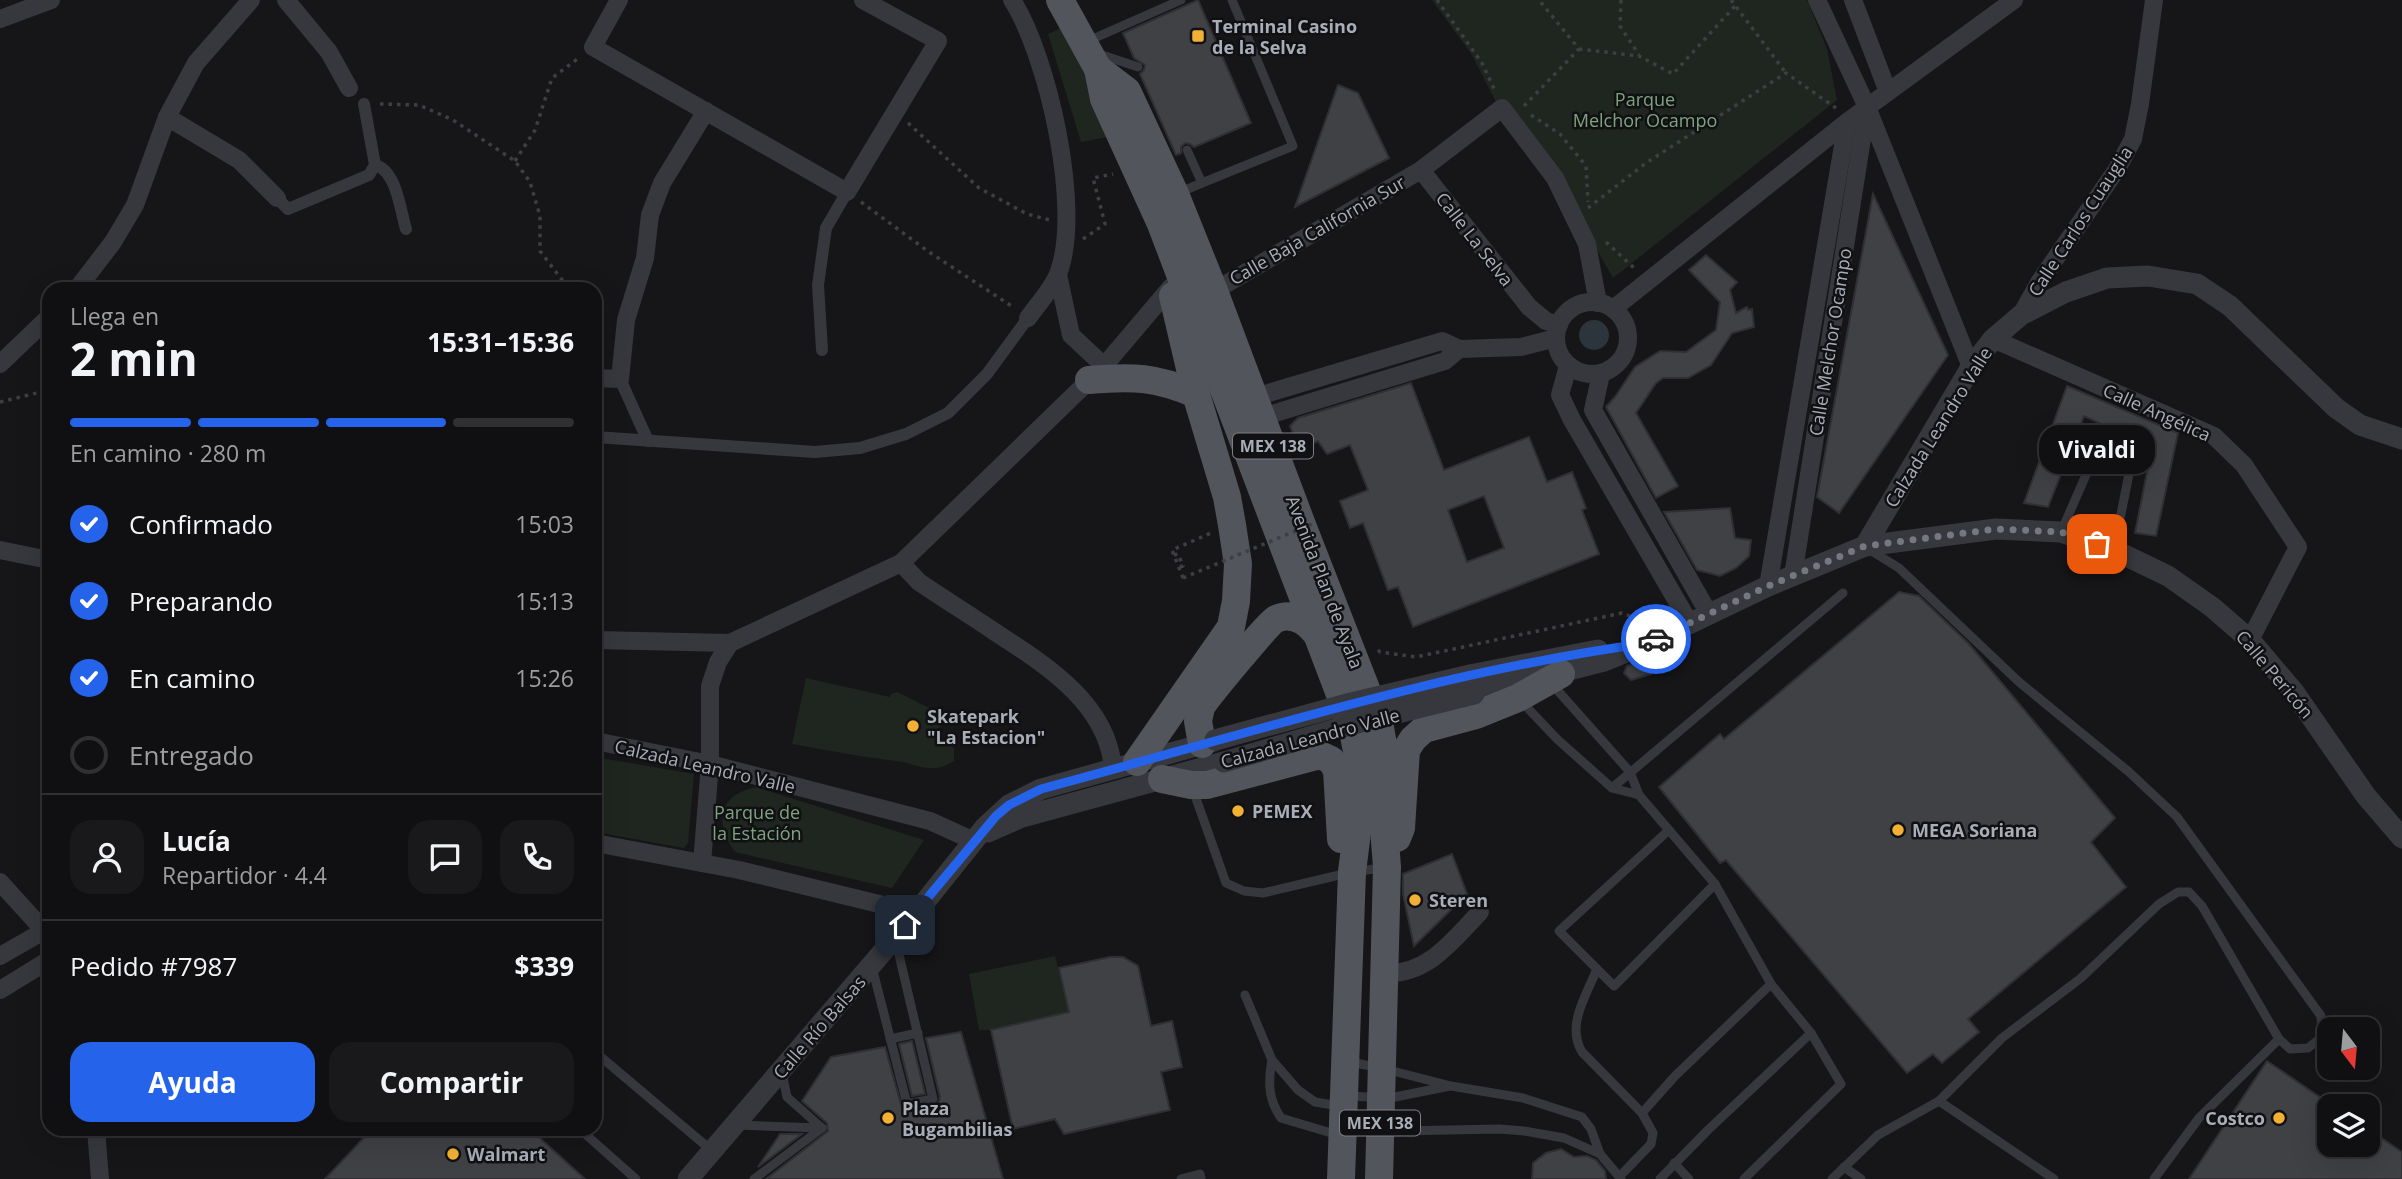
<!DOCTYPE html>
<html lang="es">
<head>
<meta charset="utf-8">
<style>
  body { margin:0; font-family:"Open Sans",sans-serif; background:#19191b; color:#f1f3f6; height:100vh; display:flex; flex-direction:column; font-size:26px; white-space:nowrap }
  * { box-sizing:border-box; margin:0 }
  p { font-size:23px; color:#9c9d9f }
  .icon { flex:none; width:38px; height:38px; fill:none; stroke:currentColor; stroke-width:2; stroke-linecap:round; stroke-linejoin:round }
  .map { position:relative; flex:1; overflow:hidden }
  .details { position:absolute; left:42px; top:282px; width:560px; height:854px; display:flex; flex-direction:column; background:#101012; border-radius:21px; box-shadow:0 7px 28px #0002,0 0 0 2px #303032 }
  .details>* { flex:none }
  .needle { width:46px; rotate:164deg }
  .buttons { position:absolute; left:2317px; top:1017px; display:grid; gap:14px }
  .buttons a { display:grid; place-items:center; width:63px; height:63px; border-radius:14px; background:#101012; box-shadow:0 7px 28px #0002,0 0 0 2px #303032; font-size:35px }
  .pin { position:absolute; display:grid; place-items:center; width:60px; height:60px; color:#fff; margin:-30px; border-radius:14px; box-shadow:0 4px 10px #0006 }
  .courier { position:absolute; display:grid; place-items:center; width:70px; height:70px; margin:-35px; border:5px solid #2563eb; border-radius:50%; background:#fff; color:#222; box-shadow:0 2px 9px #0007 }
  .bubble { position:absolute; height:49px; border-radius:21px; background:#101012; box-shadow:0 7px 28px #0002,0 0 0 2px #303032; font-size:23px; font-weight:700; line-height:49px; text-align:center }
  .summary em { font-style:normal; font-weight:700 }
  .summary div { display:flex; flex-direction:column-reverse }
  .summary { display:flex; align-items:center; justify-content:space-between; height:119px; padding:0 28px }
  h1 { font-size:46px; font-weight:700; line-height:52px }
  .bar { display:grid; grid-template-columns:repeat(4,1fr); gap:10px 7px; align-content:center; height:84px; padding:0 28px }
  .bar i { height:9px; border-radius:5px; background:#303032 }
  .bar .current { background:#2563eb }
  .bar p { grid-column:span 4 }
  .line { display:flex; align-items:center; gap:18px; padding:0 28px; border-top:2px solid #303032 }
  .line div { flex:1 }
  .round { display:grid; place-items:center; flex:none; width:74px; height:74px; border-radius:21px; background:#19191b }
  ol { padding:0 28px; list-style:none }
  li { display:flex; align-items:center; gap:21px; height:77px }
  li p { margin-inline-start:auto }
  li .icon { padding:7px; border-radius:50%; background:#2563eb; color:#fff; stroke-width:4 }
  li:last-child { color:#9c9d9f }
  li i { width:38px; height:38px; border:4px solid #303032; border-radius:50% }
  .button { display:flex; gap:14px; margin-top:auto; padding:14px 28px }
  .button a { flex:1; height:80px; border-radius:21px; background:#2563eb; color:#fff; font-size:28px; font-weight:700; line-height:80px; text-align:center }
  .button a+a { background:#19191b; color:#f1f3f6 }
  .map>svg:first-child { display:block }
</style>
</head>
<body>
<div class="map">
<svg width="2402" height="1179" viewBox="0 0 2402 1179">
  <rect width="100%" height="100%" fill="#161618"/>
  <g fill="#1e261f">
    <path d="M1432 0H1807L1827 49 1837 100 1613 278 1584 227 1497 104 1472 55Z"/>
    <path d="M1061 28 1118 135 1081 142 1048 34Z"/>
    <path d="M806 678 890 697 891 694 897 692 948 717 933 735 954 748V761C946 766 939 769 928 768 917 767 907 762 896 761 861 757 827 750 792 744Z"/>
    <path d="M595 757 694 774 688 843 684 848 595 832Z"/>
    <path d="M756 787 924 840 892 888 735 852C714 822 718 795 756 787Z"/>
    <path d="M1055 956 1069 1012 991 1030H979L969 974Z"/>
  </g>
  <circle fill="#2c353c" cx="1594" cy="335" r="15"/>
  <g fill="#404145" stroke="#303034" stroke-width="2" fill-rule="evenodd">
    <path d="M1198 0 1251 123 1194 147 1190 144 1185 143 1181 147V153L1176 155 1140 74 1144 70 1145 65 1134 58 1123 33Z"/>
    <path d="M1338 85 1358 93 1389 158 1295 207Z"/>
    <path d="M1873 194 1948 355 1839 513 1817 497Z"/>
    <path d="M1706 255 1737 282 1730 290 1736 313 1747 307 1748 310 1752 309 1754 327 1732 333 1711 365 1688 378H1663L1656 383 1636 413 1678 486 1656 498 1606 407 1615 397 1635 367 1660 351 1686 352 1716 330 1720 302 1689 270Z"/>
    <path d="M1411 383 1444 470 1529 437 1547 482 1572 472 1586 508 1582 510 1599 554 1413 627 1398 587 1388 590 1363 523 1350 528 1340 501 1368 490 1350 445 1327 454 1318 441 1299 449 1290 426 1298 418ZM1484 496 1504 548 1467 562 1448 510Z"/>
    <path d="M2067 386 2178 433 2156 536 2135 533 2152 447 2084 416 2048 507 2024 503Z"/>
    <path d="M1730 508 1735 538 1751 540 1749 556 1736 568 1720 576 1697 570 1664 512Z"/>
    <path d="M1899 592 1919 596 1969 644 2115 818 2091 842 2126 887 1968 1019 1979 1032 1942 1063 1933 1054 1907 1073 1726 860 1720 863 1659 787 1720 734 1724 739Z"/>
    <path d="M1636 662 1651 674 1631 680 1624 673 1627 666Z"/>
    <path d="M1452 854 1467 894 1414 946 1403 894V874Z"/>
    <path d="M1110 957H1123L1138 966 1151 1026 1172 1021 1182 1067 1161 1072 1170 1110 1064 1134 1055 1119 1013 1129 991 1030 1069 1012 1059 968Z"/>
    <path d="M961 1032 1003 1179H766L828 1131 827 1123 802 1101 831 1057 885 1047 902 1108 908 1111 934 1106 939 1102 940 1097 926 1038Z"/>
    <path d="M912 1041 925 1094 912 1096 899 1044Z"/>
    <path d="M2267 1061 2333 1106H2329V1144H2368V1129L2402 1152V1179H2189Z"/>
    <path d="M372 1129H530L585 1179H325Z"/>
    <path d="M780 1134H802L758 1167Z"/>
    <path d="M1561 1149 1574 1157 1587 1156 1596 1160 1605 1171 1606 1179H1532L1533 1163 1546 1153Z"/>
  </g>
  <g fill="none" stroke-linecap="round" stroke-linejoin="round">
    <g stroke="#3d3f44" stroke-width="3.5" stroke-dasharray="3.5 5" stroke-linecap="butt">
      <path d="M1437 0 1482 63 1496 93"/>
      <path d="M1621 0 1620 26 1639 55"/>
      <path d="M1731 0 1786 73"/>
      <path d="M1579 49 1639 56 1673 74 1735 6"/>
      <path d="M380 104 419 105 453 120 515 161 530 182 540 216V251L569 289"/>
      <path d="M1524 106 1579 49 1539 0"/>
      <path d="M1531 115 1560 134 1586 166 1588 202"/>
      <path d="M908 123 979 188 1027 214 1050 220"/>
      <path d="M515 161 535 130 552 78 580 57"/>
      <path d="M861 202 929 252 1013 307"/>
      <path d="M1588 208 1646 163 1786 73 1836 108"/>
      <path d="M1083 239 1105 224 1093 178 1113 174"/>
      <path d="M1606 242 1634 268"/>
      <path d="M0 402 49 390"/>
      <path d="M1174 555 1178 554 1183 566 1179 567"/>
      <path d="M1183 578 1172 550 1211 533"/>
      <path d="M1378 650 1380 652 1416 657 1622 613 1646 622"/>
    </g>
    <g stroke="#37383d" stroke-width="9">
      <path d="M1088 41 1181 0"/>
      <path d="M1096 53 1138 67"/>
      <path d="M1202 183 1293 146 1232 0"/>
      <path d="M1178 193 1202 183 1187 150"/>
      <path d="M2061 532 2093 459 2102 455 2123 458 2130 469 2114 549"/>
      <path d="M1551 683 1630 772 1639 795 1715 884 1771 984"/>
      <path d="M1520 700 1557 739 1612 788 1639 795"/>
      <path d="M1612 788 1843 593"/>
      <path d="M1193 790 1226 883 1244 891 1263 893 1352 872 1382 868"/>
      <path d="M1669 830 1559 931 1614 986 1715 884"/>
      <path d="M872 967 907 1104 933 1099 896 942"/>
      <path d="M1597 969C1586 996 1566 1025 1582 1052L1642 1113"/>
      <path d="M1245 995 1272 1060 1298 1090 1315 1102 1339 1106"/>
      <path d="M890 1039 918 1033"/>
      <path d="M595 1052 711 1150"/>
      <path d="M1272 1060C1268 1082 1268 1099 1281 1118L1338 1135"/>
      <path d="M1350 1062 1381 1068 1451 1086 1523 1098 1582 1117 1591 1129 1600 1154 1621 1179"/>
      <path d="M782 1073 787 1097 822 1128"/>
      <path d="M1346 1096 1390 1098 1450 1086"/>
      <path d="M1939 1101 2054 1179"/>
      <path d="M736 1125 822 1128"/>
      <path d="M1347 1132 1500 1129 1524 1131 1564 1138 1600 1154"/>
      <path d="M584 1133 636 1179"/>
      <path d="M1674 1163 1689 1179"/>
      <path d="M1844 1167 1861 1179"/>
      <path d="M1619 1177 1651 1144 1653 1133 1642 1113 1675 1076 1771 984 1811 1033 1708 1130 1660 1179"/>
      <path d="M754 1179 822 1128"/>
      <path d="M1181 1179 1200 1174 1201 1179"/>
      <path d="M1744 1179 1841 1084 1811 1033"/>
      <path d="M1832 1179 1878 1135 1939 1101 2002 1038 2081 978 2159 904 2178 892H2189L2202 906 2279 1039 2290 1049 2308 1048 2322 1037 2321 1016 2177 817 2129 772 2019 682 1899 568 1870 550"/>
      <path d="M2154 1179 2199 1118 2279 1039"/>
    </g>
    <g stroke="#37383d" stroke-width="12">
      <path d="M375 165C397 171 400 210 406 229"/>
      <path d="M277 198 288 209 369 175 375 165 364 104"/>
      <path d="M822 350 818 285 826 228 847 192"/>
      <path d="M620 379 648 441"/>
      <path d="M595 437 815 452 860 448 906 434 948 413 987 374 1028 318"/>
    </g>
    <g stroke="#37383d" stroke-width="18">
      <path d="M286 0 329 52 349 88"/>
      <path d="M619 0 593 47 847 192 938 41 863 0"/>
      <path d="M1012 0C1048 56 1083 211 1058 274 1052 289 1038 304 1028 318"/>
      <path d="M1817 0 1867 107 1971 367"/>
      <path d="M1853 0 1888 92"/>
      <path d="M0 19 51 0"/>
      <path d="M167 117 239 160 277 198"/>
      <path d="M1421 170 1529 307 1546 321 1559 325"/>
      <path d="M1058 275 1071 335 1104 366"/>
      <path d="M77 289 113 242 135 205 167 117 196 63 251 0"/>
      <path d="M1214 291 1421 170 1502 108 1555 178 1587 244 1598 303"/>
      <circle cx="1592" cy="338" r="36"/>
      <path d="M1613 309 1847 122 2014 0"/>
      <path d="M2021 315 2040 281 2117 169 2133 139 2140 104 2154 0"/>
      <path d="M1993 339 2214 436 2244 465 2298 547 2250 640"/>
      <path d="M0 364 49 317"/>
      <path d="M1568 366 1560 395 1572 420 1689 622"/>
      <path d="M1601 374 1593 410 1709 614"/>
      <path d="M595 378 620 379 626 320 645 258 650 215 662 183 706 111"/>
      <path d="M1255 397 1442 341 1459 349 1521 347 1556 338"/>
      <path d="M1262 417 1445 361 1459 349"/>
      <path d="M0 550 49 560"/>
      <path d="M901 563 919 582C944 599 970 615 995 632 1044 664 1108 703 1113 769"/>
      <path d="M1793 576 1867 107"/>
      <path d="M1768 586 1847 122"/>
      <path d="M595 640 730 643 901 563 1104 366 1171 287"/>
      <path d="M595 741 710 764 930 821 974 841"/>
      <path d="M595 843 739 870 916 913"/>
      <path d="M702 863 710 764V686L718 662 730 643"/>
      <path d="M0 882 49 936"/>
      <path d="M0 956 49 928"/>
      <path d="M1385 973C1428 975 1453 940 1480 912"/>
      <path d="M0 990 49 960"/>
      <path d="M96 1129 100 1179"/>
    </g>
    <g stroke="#37383d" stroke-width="21">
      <path d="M1865 546 1971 367 1993 339 2021 315 2066 292 2107 278 2148 276 2197 284 2230 306 2336 408 2360 425 2402 439"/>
      <path d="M1470 675 1598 650"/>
      <path d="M1474 694 1604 661 1649 643 1768 586 1865 546 1996 529 2061 532 2114 550 2168 576 2212 607 2250 640 2294 692 2366 796 2402 838"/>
      <path d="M988 832 1022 817 1224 762"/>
      <path d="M688 1179 916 913 985 827 1009 805 1041 789 1214 741"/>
    </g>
    <g stroke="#53555c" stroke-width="28">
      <path d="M1060 0 1098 69 1104 99 1161 224 1352 726 1357 751 1359 816 1352 872 1341 1179"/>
      <path d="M1098 69 1127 91 1175 194 1214 291 1302 525 1379 722 1383 745V816L1387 867 1379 1179"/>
      <path d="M1089 380C1133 376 1155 377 1196 394"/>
      <path d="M1202 744 1198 721 1201 707C1208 696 1268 623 1276 619 1292 612 1305 620 1315 632"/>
      <path d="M1137 762 1231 627 1236 601 1238 564 1232 525 1227 497 1196 394 1173 296"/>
      <path d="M1162 779 1191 785H1207L1320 755 1331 760 1337 770 1341 839"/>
      <path d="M1397 838 1401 828 1406 750 1413 739 1424 729 1476 715 1518 698 1561 674"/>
    </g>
    <path stroke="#3d3f44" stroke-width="3.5" stroke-dasharray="3.5 5" stroke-linecap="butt" d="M1183 578 1312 524"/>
    <g stroke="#37383d" stroke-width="21">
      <path d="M1215 740 1351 703 1470 675"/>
      <path d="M1224 762 1353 724 1474 694"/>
    </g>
  </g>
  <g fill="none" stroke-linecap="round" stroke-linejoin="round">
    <path stroke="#757880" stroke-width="7" stroke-dasharray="0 12.6" d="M1656 639 1768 586 1865 546 1996 529 2061 532 2097 544"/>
    <path stroke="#2563eb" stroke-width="9" d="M905 925 996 816 1009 805 1041 789C1243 735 1441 671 1649 643L1656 639"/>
  </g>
  <g fill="#f2b134" stroke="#111113" stroke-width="2.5">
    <rect x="1191" y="29" width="14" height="14" rx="3.5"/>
    <circle cx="913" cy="726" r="7"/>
    <circle cx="1238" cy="811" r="7"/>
    <circle cx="1898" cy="830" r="7"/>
    <circle cx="1415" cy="900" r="7"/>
    <circle cx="888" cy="1118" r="7"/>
    <circle cx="2279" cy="1118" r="7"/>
    <circle cx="453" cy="1154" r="7"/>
  </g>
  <g text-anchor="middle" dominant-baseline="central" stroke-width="5" stroke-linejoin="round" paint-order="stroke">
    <g fill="#111113" stroke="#7b7e86" stroke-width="2">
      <rect x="1233" y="433.5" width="80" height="25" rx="5"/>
      <rect x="1340" y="1110.5" width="80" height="25" rx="5"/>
    </g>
    <g font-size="16" font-weight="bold" fill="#a8adb8">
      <text x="1273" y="446">MEX 138</text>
      <text x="1380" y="1123">MEX 138</text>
    </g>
    <g font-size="18" font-weight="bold" fill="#a8adb8" stroke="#111113" text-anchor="start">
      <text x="1212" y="26">Terminal Casino<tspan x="1212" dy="21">de la Selva</tspan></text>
      <text x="927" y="716">Skatepark<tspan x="927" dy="21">"La Estacion"</tspan></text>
      <text x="1252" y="811">PEMEX</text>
      <text x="1912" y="830">MEGA Soriana</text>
      <text x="1429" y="900">Steren</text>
      <text x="902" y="1108">Plaza<tspan x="902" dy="21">Bugambilias</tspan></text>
      <text x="2265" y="1118" text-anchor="end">Costco</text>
      <text x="467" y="1154">Walmart</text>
    </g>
    <g font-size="18" fill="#7fa381" stroke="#111113">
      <text x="1645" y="99">Parque<tspan x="1645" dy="21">Melchor Ocampo</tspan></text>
      <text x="757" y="812">Parque de<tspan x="757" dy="21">la Estación</tspan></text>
    </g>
    <g font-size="18" fill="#a8adb8" stroke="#111113">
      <text transform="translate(2080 221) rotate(-57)">Calle Carlos Cuauglia</text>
      <text transform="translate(1317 230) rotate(-30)">Calle Baja California Sur</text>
      <text transform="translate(1475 239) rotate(52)">Calle La Selva</text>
      <text transform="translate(1830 342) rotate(-81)">Calle Melchor Ocampo</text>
      <text transform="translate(2157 412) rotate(24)">Calle Angélica</text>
      <text transform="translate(1938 427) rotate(-58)">Calzada Leandro Valle</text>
      <text transform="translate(1325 582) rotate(69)">Avenida Plan de Ayala</text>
      <text transform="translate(2275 674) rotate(50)">Calle Pericón</text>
      <text transform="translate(1310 738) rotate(-15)">Calzada Leandro Valle</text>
      <text transform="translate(705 766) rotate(13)">Calzada Leandro Valle</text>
      <text transform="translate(819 1027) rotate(-49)">Calle Río Balsas</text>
    </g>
  </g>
</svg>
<div class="buttons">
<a><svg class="needle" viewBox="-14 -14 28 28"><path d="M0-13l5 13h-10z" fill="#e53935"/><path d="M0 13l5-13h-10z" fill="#9c9d9f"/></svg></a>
<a><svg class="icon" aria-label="layers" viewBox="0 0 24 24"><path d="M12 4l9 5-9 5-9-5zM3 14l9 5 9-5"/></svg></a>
</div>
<div class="pin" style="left:2097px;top:544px;background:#ea580c"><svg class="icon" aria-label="bag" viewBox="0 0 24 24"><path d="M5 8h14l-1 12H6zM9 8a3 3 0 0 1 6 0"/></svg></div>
<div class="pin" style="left:905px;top:925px;background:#1f2937"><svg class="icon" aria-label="home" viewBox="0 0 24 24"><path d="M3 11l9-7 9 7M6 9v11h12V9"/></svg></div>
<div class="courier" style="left:1656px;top:639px"><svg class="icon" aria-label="car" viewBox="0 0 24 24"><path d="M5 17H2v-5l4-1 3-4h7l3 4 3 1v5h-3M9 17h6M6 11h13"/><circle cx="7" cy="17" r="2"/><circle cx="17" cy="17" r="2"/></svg></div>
<div class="bubble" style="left:2039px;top:425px;width:116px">Vivaldi</div>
<section class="details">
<div class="summary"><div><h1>2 min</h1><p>Llega en</p></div><em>15:31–15:36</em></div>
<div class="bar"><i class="current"></i><i class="current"></i><i class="current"></i><i></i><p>En camino · 280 m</p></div>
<ol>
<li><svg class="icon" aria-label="check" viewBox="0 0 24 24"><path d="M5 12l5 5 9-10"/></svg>Confirmado<p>15:03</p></li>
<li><svg class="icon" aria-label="check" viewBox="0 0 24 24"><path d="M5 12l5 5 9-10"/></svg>Preparando<p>15:13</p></li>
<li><svg class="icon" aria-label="check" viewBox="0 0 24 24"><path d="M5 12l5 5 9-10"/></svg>En camino<p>15:26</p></li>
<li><i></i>Entregado</li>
</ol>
<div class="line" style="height:126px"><a class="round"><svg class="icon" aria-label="person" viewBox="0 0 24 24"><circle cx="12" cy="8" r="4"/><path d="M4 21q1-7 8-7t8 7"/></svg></a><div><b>Lucía</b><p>Repartidor · 4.4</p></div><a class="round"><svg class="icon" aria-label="chat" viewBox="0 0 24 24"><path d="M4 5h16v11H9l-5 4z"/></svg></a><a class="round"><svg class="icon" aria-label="phone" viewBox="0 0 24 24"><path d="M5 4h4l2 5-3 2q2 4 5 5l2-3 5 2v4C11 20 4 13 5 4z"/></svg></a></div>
<div class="line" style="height:91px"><div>Pedido #7987</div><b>$339</b></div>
<div class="button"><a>Ayuda</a><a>Compartir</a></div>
</section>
</div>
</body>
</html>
